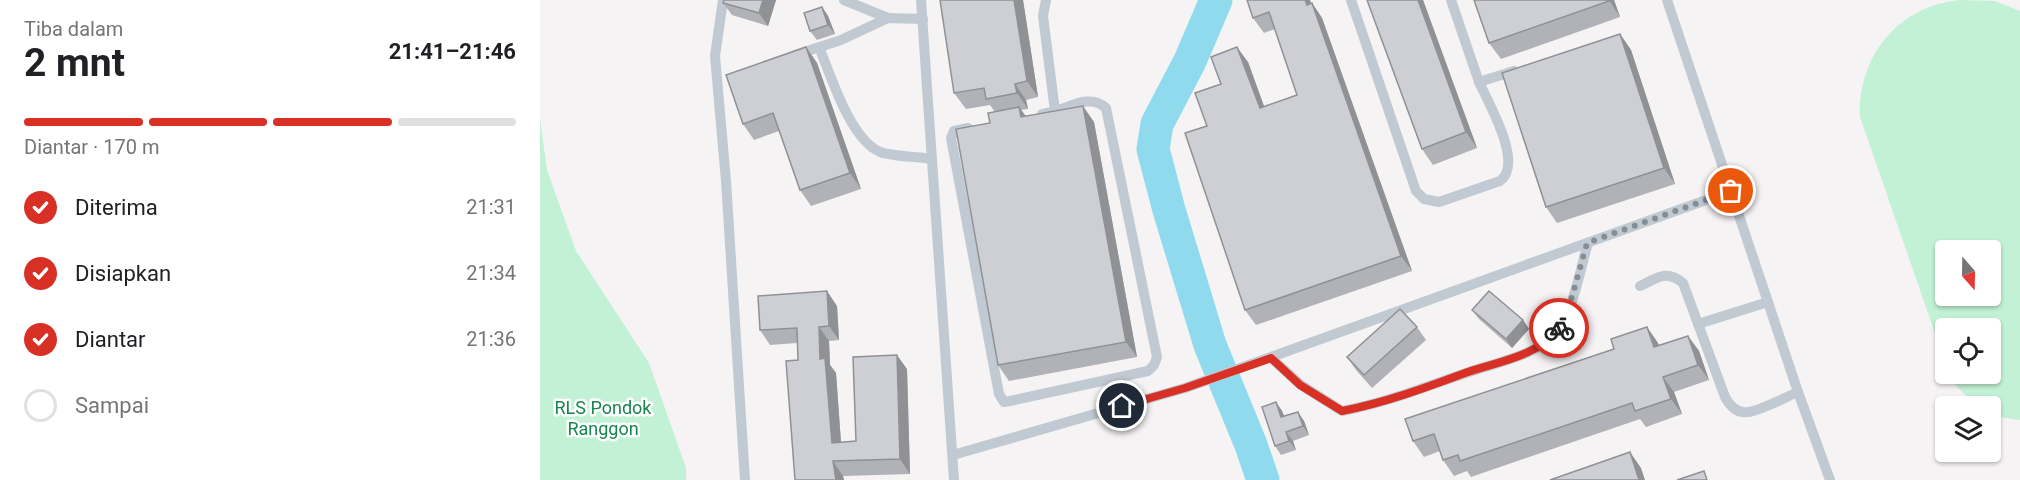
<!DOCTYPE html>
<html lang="id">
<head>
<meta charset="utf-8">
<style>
  body { margin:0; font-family:Roboto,sans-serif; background:#f6f6f6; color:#202124; height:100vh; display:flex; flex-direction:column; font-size:22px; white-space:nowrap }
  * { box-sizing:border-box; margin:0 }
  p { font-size:20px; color:#757577 }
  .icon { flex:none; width:33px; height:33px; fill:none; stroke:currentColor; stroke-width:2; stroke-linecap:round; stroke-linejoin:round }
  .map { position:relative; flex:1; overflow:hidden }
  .panel { display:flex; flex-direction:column; background:#fff; width:540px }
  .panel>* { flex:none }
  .needle { width:39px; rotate:160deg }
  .controls { position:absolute; left:1395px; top:240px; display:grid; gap:12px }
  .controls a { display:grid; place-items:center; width:66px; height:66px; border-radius:6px; background:#fff; box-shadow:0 2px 4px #0004; font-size:30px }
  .pin { position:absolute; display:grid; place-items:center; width:51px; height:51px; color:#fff; margin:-26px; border:3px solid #fff; border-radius:50%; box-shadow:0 2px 6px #0007 }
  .courier { position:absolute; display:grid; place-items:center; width:60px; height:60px; margin:-30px; border:4px solid #d93025; border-radius:50%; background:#fff; color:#222; box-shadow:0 2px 8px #0007 }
  .head em { font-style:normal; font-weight:700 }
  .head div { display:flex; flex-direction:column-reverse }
  .head { display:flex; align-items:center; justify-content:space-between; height:102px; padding:0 24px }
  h1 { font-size:39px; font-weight:700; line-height:45px }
  .bar { display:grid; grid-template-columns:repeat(4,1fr); gap:9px 6px; align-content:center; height:72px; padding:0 24px }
  .bar i { height:8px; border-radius:4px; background:#e0e0e0 }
  .bar .current { background:#d93025 }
  .bar p { grid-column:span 4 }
  ol { padding:0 24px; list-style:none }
  li { display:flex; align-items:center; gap:18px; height:66px }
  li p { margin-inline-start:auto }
  li .icon { padding:6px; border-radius:50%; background:#d93025; color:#fff; stroke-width:4 }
  li:last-child { color:#757577 }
  li i { width:33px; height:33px; border:3px solid #e0e0e0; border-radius:50% }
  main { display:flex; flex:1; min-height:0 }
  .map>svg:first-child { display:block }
</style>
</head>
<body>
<main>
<section class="panel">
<div class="head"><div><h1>2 mnt</h1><p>Tiba dalam</p></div><em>21:41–21:46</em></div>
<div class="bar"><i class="current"></i><i class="current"></i><i class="current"></i><i></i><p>Diantar · 170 m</p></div>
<ol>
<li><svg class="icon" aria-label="check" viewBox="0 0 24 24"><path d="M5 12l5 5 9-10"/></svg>Diterima<p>21:31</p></li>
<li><svg class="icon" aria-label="check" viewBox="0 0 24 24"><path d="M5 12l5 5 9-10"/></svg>Disiapkan<p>21:34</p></li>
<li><svg class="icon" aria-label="check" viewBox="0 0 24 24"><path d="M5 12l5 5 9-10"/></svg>Diantar<p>21:36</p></li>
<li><i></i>Sampai</li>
</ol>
</section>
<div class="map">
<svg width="1480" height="480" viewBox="0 0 1480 480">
  <rect width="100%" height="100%" fill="#f5f3f3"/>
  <g fill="#c3f1d5" fill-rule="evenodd">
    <path d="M1420 0 1455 1 1480 11V420L1459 417 1451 413 1450 406 1436 405 1413 383 1410 374H1450V328H1406L1405 362 1320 117C1318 56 1358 6 1420 0ZM1406 250H1450V296H1406Z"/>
    <path d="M0 119 7 170 36 251 109 363 146 468V480H0Z"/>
  </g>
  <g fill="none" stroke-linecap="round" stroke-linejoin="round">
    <path stroke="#90daee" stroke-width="33" d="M676 0 650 61 617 124 613 149 629 210 670 345 711 445 723 480"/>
    <g stroke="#c1cad2" stroke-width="10">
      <path d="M183 0 175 56 186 181 205 480"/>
      <path d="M304 0 348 18"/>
      <path d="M381 0 414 480"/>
      <path d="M811 0 876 191 884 199 899 202 960 181C984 164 949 104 939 82L974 71"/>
      <path d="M911 0 939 82"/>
      <path d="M1127 0 1258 392 1290 480"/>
      <path d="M279 47C291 76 310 139 340 152 350 156 379 157 391 159"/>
      <path d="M255 55 301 40 348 18 383 19"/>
      <path d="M502 114 515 111 503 16 506 0"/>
      <path d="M428 128 414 131 411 138 459 394 464 402 470 401 608 371 614 365 617 357 566 108C551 94 532 106 515 111"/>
      <path d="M1100 286C1117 278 1126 269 1143 283L1185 397C1190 406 1197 414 1208 412 1220 411 1246 397 1258 392"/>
      <path d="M1158 324 1228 302"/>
      <path d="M731 358 761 385 802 411C846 403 887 386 929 372 955 363 997 355 1016 333 1033 312 1040 270 1048 243"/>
      <path d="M413 455 645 388 1191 191"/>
    </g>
  </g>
  <g fill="#b0b2b7">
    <path d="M184 0H236L228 26 192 15 183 3Z"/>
    <path d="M400 0H483L498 97 486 100 488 109 481 110 486 117 554 122 597 357 469 381 458 365 450 123 455 112 450 105 426 109 414 93Z"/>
    <path d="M707 0 772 3 782 18 872 271 716 325 705 310 667 126 681 84 708 62 724 106 757 95 735 29 724 33 713 18Z"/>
    <path d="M883 0 937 148 893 165 882 149Z"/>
    <path d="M934 0H1074L1080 17 961 59 949 43Z"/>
    <path d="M282 7 288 16 295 34 277 40 270 31Z"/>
    <path d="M1080 34 1091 50 1135 184 1017 223 1006 207Z"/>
    <path d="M266 47 277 63 321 189 271 206 260 190 239 131 214 140 203 124Z"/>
    <path d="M297 306 299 340 289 341 290 365 296 373 301 442 316 441 367 369 370 474 303 476 304 480H255L258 360 257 343 230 345 220 330Z"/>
    <path d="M932 310 983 320 989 329 972 348 939 319Z"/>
    <path d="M877 327 886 340 832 388 816 370 807 357Z"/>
    <path d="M1107 327 1119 345 1148 336 1159 351 1169 380 1134 392 1142 414 1106 427 1100 419 931 477 927 471 914 476 903 460 900 451 884 457 873 441 1074 349Z"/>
    <path d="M736 402 742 411 744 416 764 421 769 435 753 441 756 450 741 455 735 446Z"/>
  </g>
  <g fill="#909195">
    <path d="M223 0H236L228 26 219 13Z"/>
    <path d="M474 0H483L498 97 487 81Z"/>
    <path d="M765 0H770L777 20 767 5Z"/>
    <path d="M878 0H883L937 148 926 132Z"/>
    <path d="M1069 0H1074L1080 17Z"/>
    <path d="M772 3 782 18 872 271 861 256Z"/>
    <path d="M282 7 288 16 295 34 288 25Z"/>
    <path d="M1080 34 1091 50 1135 184 1124 168Z"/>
    <path d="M266 47 277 63 321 189 310 173Z"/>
    <path d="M697 47 708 62 730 123 720 108Z"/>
    <path d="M475 84 486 100 488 109 477 93Z"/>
    <path d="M543 106 554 122 597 357 586 342Z"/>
    <path d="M479 107 491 123 481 117Z"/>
    <path d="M287 291 297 306 299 340 289 326Z"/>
    <path d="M983 320 989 329 972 348 966 339Z"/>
    <path d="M279 327 289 341 290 365 296 373 302 457 292 443 280 359Z"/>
    <path d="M1107 327 1118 343 1125 363 1114 347Z"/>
    <path d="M1148 336 1159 351 1169 380 1158 365Z"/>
    <path d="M357 355 367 369 370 474 360 459Z"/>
    <path d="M1123 377 1134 392 1142 414 1131 399Z"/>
    <path d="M736 402 742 411 748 426 741 417Z"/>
    <path d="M758 412 764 421 769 435 763 426Z"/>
    <path d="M746 432 753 441 756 450 749 441Z"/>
    <path d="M1090 452 1101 468 1105 480H1099Z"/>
    <path d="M293 461 303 476 304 480H296Z"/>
  </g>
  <g fill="#cdcfd5" stroke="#909195" stroke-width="1.5">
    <path d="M184 0H223L219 13 183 3Z"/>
    <path d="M400 0H474L487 81 475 84 477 93 446 99 444 88 414 93Z"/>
    <path d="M707 0H765L767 5 772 3 861 256 705 310 645 133 667 126 655 93 681 84 671 57 697 47 720 108 757 95 729 12 713 18Z"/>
    <path d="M827 0H878L926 132 882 149Z"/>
    <path d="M934 0H1069V1L949 43Z"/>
    <path d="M282 7 288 25 270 31 264 13Z"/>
    <path d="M1080 34 1124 168 1006 207 962 73Z"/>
    <path d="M266 47 310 173 260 190 233 113 203 124 186 75Z"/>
    <path d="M543 106 586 342 458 365 416 129 450 123 448 113 479 107 481 117Z"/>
    <path d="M287 291 289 326 279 327 280 359 285 358 292 443 316 441 313 357 357 355 360 459 293 461 296 480H255L246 361 258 360 257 328 220 330 218 296Z"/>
    <path d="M949 291 983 320 966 339 932 310Z"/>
    <path d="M860 309 877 327 824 375 807 357Z"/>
    <path d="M1107 327 1114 347 1148 336 1158 365 1123 377 1131 399 1095 411 1092 403 920 461 918 455 903 460 894 434 873 441 865 419 1074 349 1071 339Z"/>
    <path d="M736 402 741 417 758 412 763 426 746 432 749 441 735 446 722 407Z"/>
    <path d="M1090 452 1099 480H1010Z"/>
    <path d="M1164 471 1167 480H1137Z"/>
  </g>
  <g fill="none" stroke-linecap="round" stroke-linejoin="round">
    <path stroke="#868d94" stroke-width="6" stroke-dasharray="0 10.8" d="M1019 328 1032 297 1047 243 1191 191"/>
    <path stroke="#d93025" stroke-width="8" d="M582 406 645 388 731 358 760 385 802 411C844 403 885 388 925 373 956 362 998 357 1019 328"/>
  </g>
  <g text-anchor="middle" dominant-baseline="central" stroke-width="5" stroke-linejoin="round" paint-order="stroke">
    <g font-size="18" fill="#17864f" stroke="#fff">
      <text x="63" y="407">RLS Pondok<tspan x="63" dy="21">Ranggon</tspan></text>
    </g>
  </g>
</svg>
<div class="controls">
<a><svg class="needle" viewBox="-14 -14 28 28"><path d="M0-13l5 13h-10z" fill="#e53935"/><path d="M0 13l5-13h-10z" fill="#757577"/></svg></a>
<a><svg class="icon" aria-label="locate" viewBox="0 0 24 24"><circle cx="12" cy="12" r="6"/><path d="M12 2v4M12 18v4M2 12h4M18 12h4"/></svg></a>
<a><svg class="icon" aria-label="layers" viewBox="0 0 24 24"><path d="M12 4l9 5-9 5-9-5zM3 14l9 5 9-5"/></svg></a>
</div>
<div class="pin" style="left:1191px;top:191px;background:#ea580c"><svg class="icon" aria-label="bag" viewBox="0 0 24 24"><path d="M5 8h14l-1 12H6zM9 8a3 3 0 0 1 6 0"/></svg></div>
<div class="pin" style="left:582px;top:406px;background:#1f2937"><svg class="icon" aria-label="home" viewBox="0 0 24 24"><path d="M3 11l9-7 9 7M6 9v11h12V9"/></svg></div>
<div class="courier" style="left:1019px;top:328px"><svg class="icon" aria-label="bike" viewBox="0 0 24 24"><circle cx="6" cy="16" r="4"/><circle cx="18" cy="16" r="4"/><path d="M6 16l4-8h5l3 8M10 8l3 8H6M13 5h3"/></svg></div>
</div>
</main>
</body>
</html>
